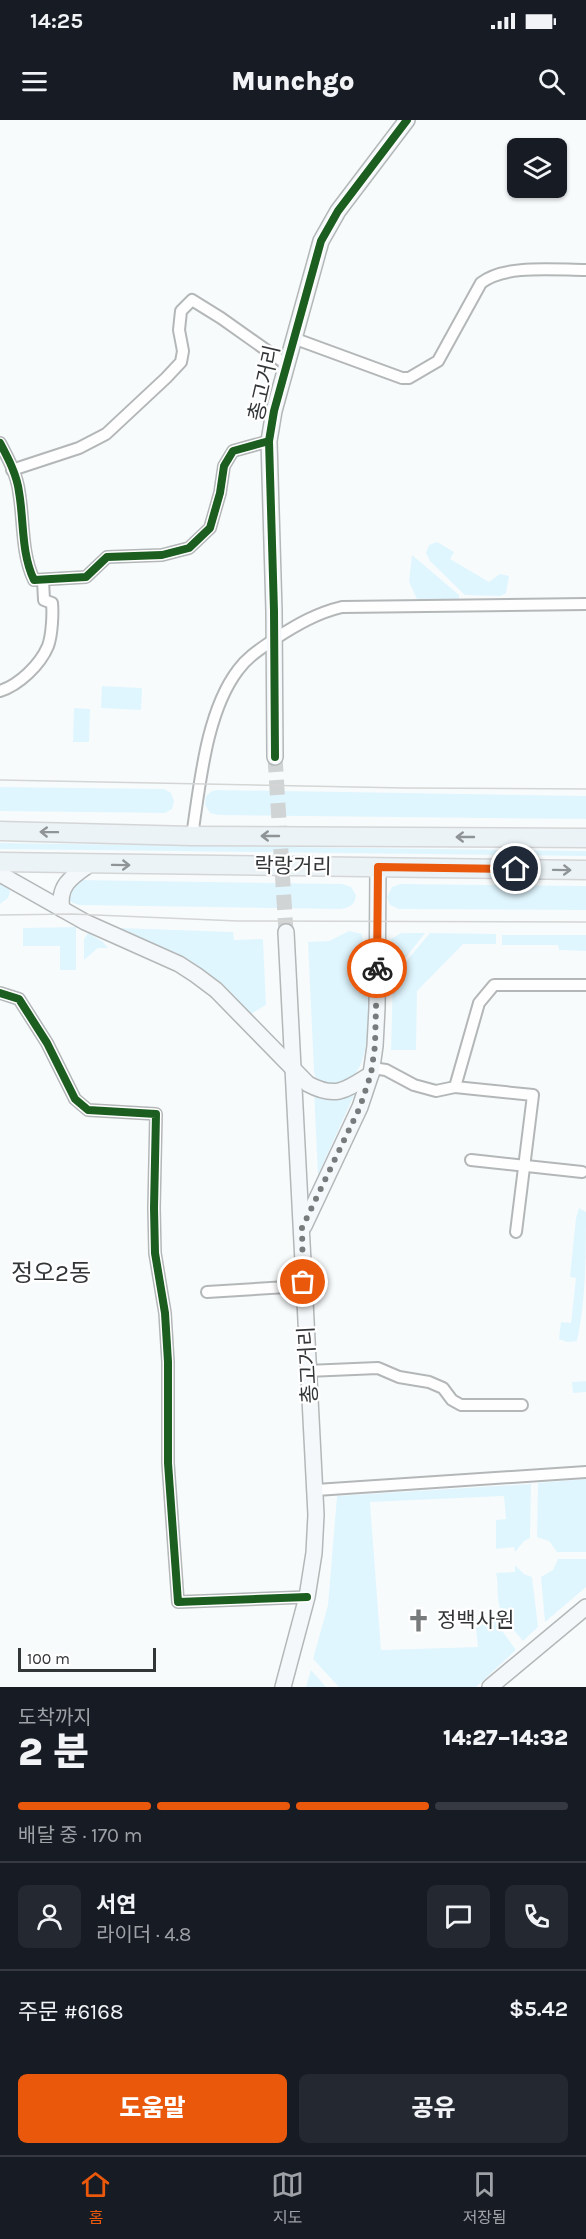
<!DOCTYPE html>
<html lang="ko">
<head>
<meta charset="utf-8">
<style>
  body { margin:0; font-family:Karla,"Noto Sans KR",sans-serif; background:#242831; color:#f1f3f6; height:100vh; display:flex; flex-direction:column; font-size:22px; white-space:nowrap }
  * { box-sizing:border-box; margin:0 }
  p { font-size:20px; color:#9ea1a6 }
  .icon { flex:none; width:33px; height:33px; fill:none; stroke:currentColor; stroke-width:2; stroke-linecap:round; stroke-linejoin:round }
  .map { position:relative; height:1567px; overflow:hidden }
  .side { display:flex; flex-direction:column; background:#171b24; flex:1 }
  .side>* { flex:none }
  .fabs { position:absolute; left:507px; top:18px; display:grid; gap:12px }
  .fabs a { display:grid; place-items:center; width:60px; height:60px; border-radius:9px; background:#171b24; box-shadow:0 2px 4px #0004; font-size:30px }
  .scale { position:absolute; left:18px; bottom:15px; width:138px; box-sizing:border-box; padding-left:6px; border:3px solid #333637; border-top:0; font-size:16px; line-height:21px; white-space:nowrap; color:#333637; -webkit-text-stroke:4px #fff; paint-order:stroke }
  .pin { position:absolute; display:grid; place-items:center; width:51px; height:51px; color:#fff; margin:-26px; border:3px solid #fff; border-radius:50%; box-shadow:0 2px 6px #0007 }
  .courier { position:absolute; display:grid; place-items:center; width:60px; height:60px; margin:-30px; border:4px solid #ea580c; border-radius:50%; background:#fff; color:#222; box-shadow:0 2px 8px #0007 }
  .overview em { font-style:normal; font-weight:800 }
  .overview div { display:flex; flex-direction:column-reverse }
  .overview { display:flex; align-items:center; justify-content:space-between; height:102px; padding:0 18px }
  h1 { font-size:39px; font-weight:800; line-height:45px }
  .bar { display:grid; grid-template-columns:repeat(4,1fr); gap:9px 6px; align-content:center; height:72px; padding:0 18px }
  .bar i { height:8px; border-radius:4px; background:#363941 }
  .bar .on { background:#ea580c }
  .bar p { grid-column:span 4 }
  .line { display:flex; align-items:center; gap:15px; padding:0 18px; border-top:2px solid #363941 }
  .line div { flex:1 }
  .round { display:grid; place-items:center; flex:none; width:63px; height:63px; border-radius:9px; background:#242831 }
  .primary-button { display:flex; gap:12px; margin-top:auto; padding:12px 18px }
  .primary-button a { flex:1; height:69px; border-radius:9px; background:#ea580c; color:#fff; font-size:24px; font-weight:800; line-height:69px; text-align:center }
  .primary-button a+a { background:#242831; color:#f1f3f6 }
  .status { display:flex; justify-content:space-between; align-items:center; height:42px; padding:0 30px; background:#171b24; direction:ltr }
  .status svg { height:16px; fill:currentColor }
  header { display:flex; justify-content:space-between; align-items:center; height:78px; padding:0 18px; background:#171b24; font-size:27px; font-weight:800 }
  .tabs { display:flex; justify-content:space-around; align-items:center; height:84px; border-top:2px solid #363941; background:#171b24; font-size:16px; color:#9ea1a6 }
  .tabs a { display:grid; justify-items:center; gap:3px }
  .tabs .on { color:#ea580c }
  .map>svg:first-child { display:block }
</style>
</head>
<body>
<div class="status"><b>14:25</b><svg viewBox="0 0 49 12"><path d="M0 12V9h3v3zM5 12V6h3v6zM10 12V3h3v9zM15 12V0h3v12zM26 1h20v11H26zM47 4h2v5h-2z"/></svg></div>
<header><svg class="icon" aria-label="menu" viewBox="0 0 24 24"><path d="M4 6h16M4 12h16M4 18h16"/></svg>Munchgo<svg class="icon" aria-label="search" viewBox="0 0 24 24"><circle cx="10" cy="10" r="6"/><path d="M15 15l6 6"/></svg></header>
<div class="map">
<svg width="586" height="1567" viewBox="0 0 586 1567">
  <rect width="100%" height="100%" fill="#f8fbfc"/>
  <g fill="#e0f6fe">
    <path d="M437 422 454 432 450 439 489 462 500 454 509 456 506 473 500 476 465 475 430 441 426 433 429 425Z"/>
    <path d="M412 435 459 475V480L417 479 409 462Z"/>
    <path d="M102 566 142 568 141 590 101 588Z"/>
    <path d="M74 588 90 589 89 622H73Z"/>
    <path d="M0 667 164 669 171 673 174 681 172 689 165 693 0 691Z"/>
    <path d="M217 670 586 676V699L218 695 210 693 205 685 206 676 212 671Z"/>
    <path d="M0 723 586 731V736L0 729Z"/>
    <path d="M0 760 8 765 10 772 8 778 0 784Z"/>
    <path d="M79 760 342 764 351 767 356 775C355 785 350 787 341 789L79 785C69 783 67 778 67 769Z"/>
    <path d="M400 764 586 766V790L399 789 390 785 387 777 392 767Z"/>
    <path d="M76 807V850H60V826H23V808Z"/>
    <path d="M120 808 233 812 234 820 263 819 266 885 249 895C211 850 172 833 120 808Z"/>
    <path d="M349 811 362 814C365 844 382 953 342 963 331 965 324 963 315 957L314 951 308 822 329 821Z"/>
    <path d="M88 813 103 822 108 828H98L84 840V819Z"/>
    <path d="M401 813H425L393 854 391 819Z"/>
    <path d="M430 813 496 814V824H463L417 871 416 930H391L393 857Z"/>
    <path d="M502 815H586V831L559 830 558 825H502Z"/>
    <path d="M314 970 352 973 354 975 318 1055Z"/>
    <path d="M579 1088 586 1092C586 1134 586 1180 577 1221L567 1222 559 1219 561 1202 571 1203 576 1158 570 1157 576 1098Z"/>
    <path d="M586 1261V1272L573 1273 572 1262Z"/>
    <path d="M586 1359V1432H557L549 1421 537 1417 538 1363Z"/>
    <path d="M531 1364 530 1418 524 1421 515 1432 514 1427 496 1429V1400L506 1399 504 1376 370 1382 381 1530 478 1527 475 1499 495 1501 516 1530 476 1567H339L313 1539 328 1485 337 1376Z"/>
    <path d="M558 1439H586V1467L545 1502 541 1457 553 1450Z"/>
    <path d="M515 1445 524 1454 532 1457 538 1507 523 1521C516 1512 503 1501 500 1488 496 1477 499 1465 496 1453L515 1452Z"/>
    <path d="M311 1550 326 1567H306Z"/>
  </g>
  <g fill="none" stroke-linecap="round" stroke-linejoin="round">
    <path stroke="#d1d4d5" stroke-width="15" stroke-dasharray="15 8" stroke-linecap="butt" d="M275 637 286 812"/>
    <defs>
      <g id="street">
        <path d="M293 218 402 258H409L438 241 481 163C505 144 556 150 586 150"/>
        <path d="M0 323C8 338 17 355 19 372 24 400 21 433 34 460L86 457 107 437 162 435 189 428 210 408 220 373 224 346 233 331 269 321"/>
        <path d="M12 350 79 328 106 314 166 258 181 242 183 231 179 210 181 191 192 180 221 198 286 244"/>
        <path d="M0 571C19 565 40 545 48 526 52 515 53 494 52 483L44 480 43 460"/>
        <path d="M192 716C200 664 206 592 238 550 248 536 262 528 276 518 298 504 317 493 342 487L586 484"/>
        <path d="M0 873 19 879 47 923 75 979 88 990 156 994 154 1088 155 1133 165 1193 168 1242V1343L178 1482 307 1477"/>
        <path d="M372 948 386 950 414 965 436 971 455 967 479 883 494 865H586"/>
        <path d="M455 967 533 975 516 1112"/>
        <path d="M471 1040 582 1052"/>
        <path d="M207 1172 303 1166"/>
        <path d="M307 1251 378 1248 399 1257 429 1262 443 1268 452 1280 461 1285H522"/>
        <path d="M316 1370 586 1352"/>
      </g>
      <g id="secondary">
        <path d="M275 637 274 491 269 321 274 291 321 121 338 91 407 0"/>
        <path d="M0 754 85 802 179 844 196 855 216 870 308 964C336 979 346 970 371 954"/>
        <path d="M62 789C57 765 73 756 90 744"/>
        <path d="M304 1106 360 987 371 954 375 926 377 888 378 747"/>
        <path d="M283 1567 307 1477 314 1433 316 1395 286 812"/>
        <path d="M490 1567 586 1487"/>
      </g>
      <g id="primary">
        <path d="M0 711 192 716 586 718"/>
        <path d="M0 742 586 750"/>
      </g>
    </defs>
    <use href="#street" stroke="#b4b7b8" stroke-width="14"/>
    <use href="#secondary" stroke="#b4b7b8" stroke-width="18"/>
    <use href="#primary" stroke="#d4d5d6" stroke-width="21"/>
    <use href="#street" stroke="#fefeff" stroke-width="10"/>
    <use href="#secondary" stroke="#f5f8fa" stroke-width="15"/>
    <use href="#primary" stroke="#ebf3f6" stroke-width="18"/>
    <g stroke="#d4d5d5" stroke-width="1.5">
      <path d="M0 660 405 668 586 669"/>
      <path d="M0 795 72 794 238 801 586 802"/>
    </g>
    <defs>
      <g id="cycleway">
        <path d="M0 323C8 338 17 355 19 372 24 400 21 433 34 460L86 457 107 437 162 435 189 428 210 408 220 373 224 346 233 331 269 321"/>
        <path d="M275 637 274 491 269 321 274 291 321 121 338 91 407 0"/>
        <path d="M0 873 19 879 47 923 75 979 88 990 156 994 154 1088 155 1133 165 1193 168 1242V1343L178 1482 307 1477"/>
      </g>
    </defs>
    <use href="#cycleway" stroke="#fff" stroke-width="11"/>
    <use href="#cycleway" stroke="#1b5e20" stroke-width="8"/>
  </g>
  <defs><path id="oneway-shaft" d="M-6 0H5M1.5-3L5.5 0L1.5 3" fill="none" stroke-width="1.6" stroke-linecap="round" stroke-linejoin="round" transform="scale(1.5)"/></defs>
  <g stroke="#8f9496">
    <use href="#oneway-shaft" transform="translate(49 712) rotate(-179)"/>
    <use href="#oneway-shaft" transform="translate(270 716) rotate(-180)"/>
    <use href="#oneway-shaft" transform="translate(465 717) rotate(-180)"/>
    <use href="#oneway-shaft" transform="translate(121 745) rotate(1)"/>
    <use href="#oneway-shaft" transform="translate(562 750) rotate(1)"/>
  </g>
  <g fill="none" stroke-linecap="round" stroke-linejoin="round">
    <path stroke="#787b7c" stroke-width="6" stroke-dasharray="0 10.8" d="M303 1162 302 1108 360 987 371 954 375 926 377 848"/>
    <path stroke="#ea580c" stroke-width="8" d="M377 848 378 747 516 749"/>
  </g>
  <defs>
    <symbol id="church-bare" viewBox="-9 -9 18 18"><path d="M-1.2-6h2.4v3.5h3.3v2.4h-3.3V6h-2.4V-.1h-3.3v-2.4h3.3Z" fill="#787b7c" stroke="#fff" stroke-width="2.5" paint-order="stroke"/></symbol>
  </defs>
  <g fill-rule="evenodd">
    <use href="#church-bare" x="402" y="1484" width="33" height="33"/>
  </g>
  <g text-anchor="middle" dominant-baseline="central" stroke-width="4.5" stroke-linejoin="round" paint-order="stroke">
    <g font-size="21" fill="#333637" stroke="#fff">
      <text transform="translate(264 263) rotate(-77)">총고거리</text>
      <text transform="translate(293 746) rotate(1)">락랑거리</text>
      <text transform="translate(308 1245) rotate(-93)">총고거리</text>
    </g>
    <g font-size="21" fill="#333637" stroke="#fff" text-anchor="start">
      <text x="437" y="1500">정백사원</text>
    </g>
    <g font-size="24" fill="#333637" stroke="#fff">
      <text x="51" y="1153">정오2동</text>
    </g>
  </g>
</svg>
<div class="fabs">
<a><svg class="icon" aria-label="layers" viewBox="0 0 24 24"><path d="M12 4l9 5-9 5-9-5zM3 14l9 5 9-5"/></svg></a>
</div>
<div class="scale">100 m</div>
<div class="pin" style="left:303px;top:1162px;background:#ea580c"><svg class="icon" aria-label="bag" viewBox="0 0 24 24"><path d="M5 8h14l-1 12H6zM9 8a3 3 0 0 1 6 0"/></svg></div>
<div class="pin" style="left:516px;top:749px;background:#1f2937"><svg class="icon" aria-label="home" viewBox="0 0 24 24"><path d="M3 11l9-7 9 7M6 9v11h12V9"/></svg></div>
<div class="courier" style="left:377px;top:848px"><svg class="icon" aria-label="bike" viewBox="0 0 24 24"><circle cx="6" cy="16" r="4"/><circle cx="18" cy="16" r="4"/><path d="M6 16l4-8h5l3 8M10 8l3 8H6M13 5h3"/></svg></div>
</div>
<section class="side">
<div class="overview"><div><h1>2 분</h1><p>도착까지</p></div><em>14:27–14:32</em></div>
<div class="bar"><i class="on"></i><i class="on"></i><i class="on"></i><i></i><p>배달 중 · 170 m</p></div>
<div class="line" style="height:108px"><a class="round"><svg class="icon" aria-label="person" viewBox="0 0 24 24"><circle cx="12" cy="8" r="4"/><path d="M4 21q1-7 8-7t8 7"/></svg></a><div><b>서연</b><p>라이더 · 4.8</p></div><a class="round"><svg class="icon" aria-label="chat" viewBox="0 0 24 24"><path d="M4 5h16v11H9l-5 4z"/></svg></a><a class="round"><svg class="icon" aria-label="phone" viewBox="0 0 24 24"><path d="M5 4h4l2 5-3 2q2 4 5 5l2-3 5 2v4C11 20 4 13 5 4z"/></svg></a></div>
<div class="line" style="height:78px"><div>주문 #6168</div><b>$5.42</b></div>
<div class="primary-button"><a>도움말</a><a>공유</a></div>
</section>
<nav class="tabs">
<a class="on"><svg class="icon" aria-label="home" viewBox="0 0 24 24"><path d="M3 11l9-7 9 7M6 9v11h12V9"/></svg>홈</a>
<a><svg class="icon" aria-label="map" viewBox="0 0 24 24"><path d="M3 6l6-2 6 2 6-2v14l-6 2-6-2-6 2zM9 4v14M15 6v14"/></svg>지도</a>
<a><svg class="icon" aria-label="saved" viewBox="0 0 24 24"><path d="M7 4h10v16l-5-4-5 4z"/></svg>저장됨</a>
</nav>
</body>
</html>
